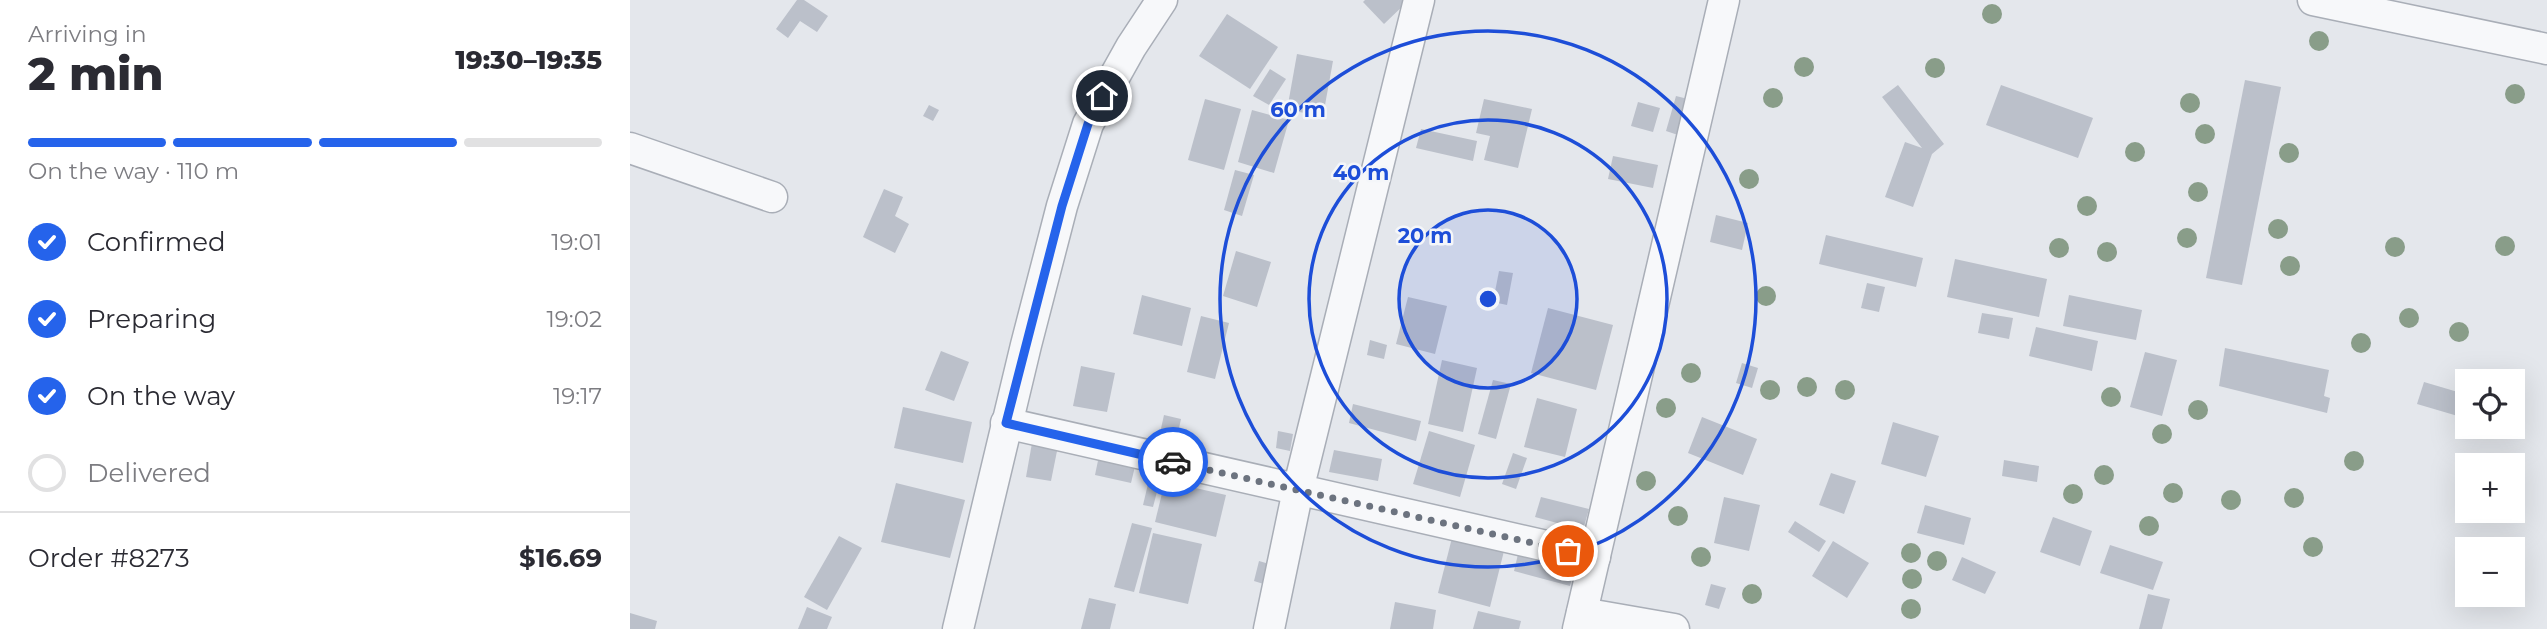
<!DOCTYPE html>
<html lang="en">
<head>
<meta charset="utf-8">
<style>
  body { margin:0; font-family:Montserrat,sans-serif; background:#f7f7f7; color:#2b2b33; height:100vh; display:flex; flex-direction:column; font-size:26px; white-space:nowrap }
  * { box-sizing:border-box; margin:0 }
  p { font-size:23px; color:#7c7c81 }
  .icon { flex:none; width:38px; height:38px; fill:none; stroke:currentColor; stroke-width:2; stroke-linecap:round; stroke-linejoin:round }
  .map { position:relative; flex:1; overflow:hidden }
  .details { display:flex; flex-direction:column; background:#fff; width:630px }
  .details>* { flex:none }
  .controls { position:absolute; left:1825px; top:369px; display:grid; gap:14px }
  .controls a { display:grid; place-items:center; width:70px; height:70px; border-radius:0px; background:#fff; box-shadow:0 7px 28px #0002; font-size:35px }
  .pin { position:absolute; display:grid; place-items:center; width:60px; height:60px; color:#fff; margin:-30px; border:4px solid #fff; border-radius:50%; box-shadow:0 2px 7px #0007 }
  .courier { position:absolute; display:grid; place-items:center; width:70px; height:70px; margin:-35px; border:5px solid #2563eb; border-radius:50%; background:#fff; color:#222; box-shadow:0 2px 9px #0007 }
  .headline em { font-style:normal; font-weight:800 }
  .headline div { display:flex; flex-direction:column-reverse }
  .headline { display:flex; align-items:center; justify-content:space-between; height:119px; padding:0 28px }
  h1 { font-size:46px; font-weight:800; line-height:52px }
  .bar { display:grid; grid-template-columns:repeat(4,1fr); gap:10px 7px; align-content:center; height:84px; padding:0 28px }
  .bar i { height:9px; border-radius:5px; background:#e1e1e2 }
  .bar .current { background:#2563eb }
  .bar p { grid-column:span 4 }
  .line { display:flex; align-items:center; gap:18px; padding:0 28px; border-top:2px solid #e1e1e2 }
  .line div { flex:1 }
  ol { padding:0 28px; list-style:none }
  li { display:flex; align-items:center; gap:21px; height:77px }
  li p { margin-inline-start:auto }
  li .icon { padding:7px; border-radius:50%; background:#2563eb; color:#fff; stroke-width:4 }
  li:last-child { color:#7c7c81 }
  li i { width:38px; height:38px; border:4px solid #e1e1e2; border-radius:50% }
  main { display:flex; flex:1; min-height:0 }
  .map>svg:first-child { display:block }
</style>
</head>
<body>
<main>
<section class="details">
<div class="headline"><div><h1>2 min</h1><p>Arriving in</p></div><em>19:30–19:35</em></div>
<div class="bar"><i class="current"></i><i class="current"></i><i class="current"></i><i></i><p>On the way · 110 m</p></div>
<ol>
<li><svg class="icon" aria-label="check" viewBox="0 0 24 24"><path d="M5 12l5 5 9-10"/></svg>Confirmed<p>19:01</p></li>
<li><svg class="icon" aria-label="check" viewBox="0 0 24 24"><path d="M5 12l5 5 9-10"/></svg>Preparing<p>19:02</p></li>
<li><svg class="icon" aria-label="check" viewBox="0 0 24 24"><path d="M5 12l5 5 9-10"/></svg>On the way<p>19:17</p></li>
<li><i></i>Delivered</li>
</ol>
<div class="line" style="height:91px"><div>Order #8273</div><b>$16.69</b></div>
</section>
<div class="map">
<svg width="1917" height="629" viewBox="0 0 1917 629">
  <rect width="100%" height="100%" fill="#e4e7ec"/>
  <g fill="#bbc0ca">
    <path d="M167 0H174L198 16 187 32 170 21 158 38 146 29Z"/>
    <path d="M735 0H779L754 24 733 2Z"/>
    <path d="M597 14 648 47 620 89 569 56Z"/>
    <path d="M667 54 703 61 693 116 657 110Z"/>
    <path d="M640 69 656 79 639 105 623 96Z"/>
    <path d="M1615 80 1651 87 1612 285 1576 278Z"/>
    <path d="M1268 85 1314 144 1302 154 1283 207 1255 197 1275 142 1292 148 1252 97Z"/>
    <path d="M1371 85 1463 118 1448 158 1356 125Z"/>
    <path d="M1046 96 1062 100 1051 136 1036 131Z"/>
    <path d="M575 99 611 109 594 170 558 160Z"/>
    <path d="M854 99 902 109 888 168 854 160 860 136 846 133Z"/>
    <path d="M1008 102 1030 108 1023 132 1001 126Z"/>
    <path d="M299 105 309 110 303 121 293 116Z"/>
    <path d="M622 110 659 120 644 173 608 162Z"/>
    <path d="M791 129 847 141 843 161 786 148Z"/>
    <path d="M983 156 1028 165 1023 188 978 179Z"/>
    <path d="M605 170 624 175 612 216 594 210Z"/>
    <path d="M254 189 273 197 265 216 279 224 265 253 233 237Z"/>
    <path d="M1086 215 1118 223 1112 250 1080 242Z"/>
    <path d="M1196 235 1293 258 1286 287 1189 264Z"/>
    <path d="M606 251 641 262 627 307 593 296Z"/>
    <path d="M1325 259 1417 279 1409 317 1317 297Z"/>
    <path d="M869 271 883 273 877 305 863 302Z"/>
    <path d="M1237 283 1255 287 1249 312 1231 308Z"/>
    <path d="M512 295 561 308 552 346 503 334Z"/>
    <path d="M1439 295 1512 310 1506 340 1433 326Z"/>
    <path d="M778 297 817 306 805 354 766 344Z"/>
    <path d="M918 308 983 325 966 390 901 373Z"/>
    <path d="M1352 313 1383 318 1379 339 1348 333Z"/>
    <path d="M571 316 599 323 585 379 557 372Z"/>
    <path d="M1406 327 1468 341 1462 371 1399 356Z"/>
    <path d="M740 340 757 345 754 359 737 355Z"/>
    <path d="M1595 348 1699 370 1694 396 1700 398 1697 413 1589 386Z"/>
    <path d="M311 351 339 362 324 401 295 390Z"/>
    <path d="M1515 352 1547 360 1532 416 1500 407Z"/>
    <path d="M812 360 847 368 833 432 798 424Z"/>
    <path d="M1112 363 1128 368 1122 388 1106 383Z"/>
    <path d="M451 366 485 373 477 412 443 406Z"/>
    <path d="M863 380 881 384 866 439 848 434Z"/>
    <path d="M1794 382 1838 395V419L1787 404Z"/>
    <path d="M907 398 947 409 935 457 894 447Z"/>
    <path d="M723 404 791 421 786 441 719 423Z"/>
    <path d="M273 407 342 422 333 463 264 448Z"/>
    <path d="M534 415 551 419 547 437 530 433Z"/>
    <path d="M1072 417 1127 439 1113 475 1058 453Z"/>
    <path d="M1263 422 1309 436 1296 477 1251 464Z"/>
    <path d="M648 431 663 434 660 451 646 448Z"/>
    <path d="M799 431 845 445 830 497 783 484Z"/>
    <path d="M402 443 428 446 421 481 396 477Z"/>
    <path d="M704 450 752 459 748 481 699 472Z"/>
    <path d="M470 451 507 458 501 483 465 475Z"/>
    <path d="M883 453 897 458 886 489 872 484Z"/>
    <path d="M1374 460 1409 466 1407 482 1372 476Z"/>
    <path d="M523 463 534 465 523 507 513 505Z"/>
    <path d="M1201 473 1226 481 1214 514 1189 505Z"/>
    <path d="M535 481 596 495 586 537 525 522Z"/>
    <path d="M266 483 335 500 320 558 251 542Z"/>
    <path d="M911 497 959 509 953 530 905 517Z"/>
    <path d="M1094 497 1130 505 1119 551 1084 543Z"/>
    <path d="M1295 505 1341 518 1334 545 1287 533Z"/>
    <path d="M1423 517 1462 531 1450 566 1410 552Z"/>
    <path d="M1165 521 1196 541 1189 552 1158 532Z"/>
    <path d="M502 523 522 528 504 592 484 587Z"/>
    <path d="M523 533 572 544 558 604 509 593Z"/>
    <path d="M823 534 875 547 860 607 808 593Z"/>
    <path d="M209 536 232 548 197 610 174 597Z"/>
    <path d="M1203 541 1239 563 1217 598 1182 576Z"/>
    <path d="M1480 545 1533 562 1523 590 1470 573Z"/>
    <path d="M889 550 946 564 940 586 884 571Z"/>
    <path d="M1332 557 1366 572 1355 594 1322 580Z"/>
    <path d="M629 561 646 566 640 586 624 581Z"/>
    <path d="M1081 584 1096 588 1089 609 1075 605Z"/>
    <path d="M1518 594 1540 599 1532 629H1509Z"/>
    <path d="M459 598 486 604 480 629H451Z"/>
    <path d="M765 602 806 610 803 629H760Z"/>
    <path d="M177 607 202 617 197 629H168Z"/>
    <path d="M848 611 891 621 889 629H843Z"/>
    <path d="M0 613 27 621 25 629H0Z"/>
  </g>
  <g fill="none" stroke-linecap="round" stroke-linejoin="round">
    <defs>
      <g id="minor">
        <path d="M1683 0 1917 49"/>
        <path d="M0 148 142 197"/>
        <path d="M376 423 965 557"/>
        <path d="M952 613 1044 629"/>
        <path d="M328 629 396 345 432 206 458 124 501 47 532 0"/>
        <path d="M639 629 668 490 789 0"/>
        <path d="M948 629 1094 0"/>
      </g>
    </defs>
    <use href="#minor" stroke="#a9aeb7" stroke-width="33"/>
    <use href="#minor" stroke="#f7f8fa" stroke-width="30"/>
  </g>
  <g fill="#899d89">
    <circle cx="1362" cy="14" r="10"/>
    <circle cx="1689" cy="41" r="10"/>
    <circle cx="1174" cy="67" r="10"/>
    <circle cx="1305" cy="68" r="10"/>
    <circle cx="1885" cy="94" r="10"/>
    <circle cx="1143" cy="98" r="10"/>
    <circle cx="1560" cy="103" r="10"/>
    <circle cx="1575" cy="134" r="10"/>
    <circle cx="1505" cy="152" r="10"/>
    <circle cx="1659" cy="153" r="10"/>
    <circle cx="1119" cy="179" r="10"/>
    <circle cx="1568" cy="192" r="10"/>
    <circle cx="1457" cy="206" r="10"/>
    <circle cx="1648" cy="229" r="10"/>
    <circle cx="1557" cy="238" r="10"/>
    <circle cx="1875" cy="246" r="10"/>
    <circle cx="1765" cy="247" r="10"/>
    <circle cx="1429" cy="248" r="10"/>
    <circle cx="1477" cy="252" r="10"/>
    <circle cx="1660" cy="266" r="10"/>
    <circle cx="1136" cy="296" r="10"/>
    <circle cx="1779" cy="318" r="10"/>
    <circle cx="1829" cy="332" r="10"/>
    <circle cx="1731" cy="343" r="10"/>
    <circle cx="1061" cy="373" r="10"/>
    <circle cx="1177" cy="387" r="10"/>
    <circle cx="1140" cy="390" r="10"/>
    <circle cx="1215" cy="390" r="10"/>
    <circle cx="1481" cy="397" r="10"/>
    <circle cx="1036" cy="408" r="10"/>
    <circle cx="1568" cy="410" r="10"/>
    <circle cx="1532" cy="434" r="10"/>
    <circle cx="1724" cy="461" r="10"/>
    <circle cx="1474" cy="475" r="10"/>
    <circle cx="1016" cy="481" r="10"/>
    <circle cx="1543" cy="493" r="10"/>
    <circle cx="1443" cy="494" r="10"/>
    <circle cx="1664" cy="498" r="10"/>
    <circle cx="1601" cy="500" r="10"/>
    <circle cx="1048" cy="516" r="10"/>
    <circle cx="1519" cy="526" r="10"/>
    <circle cx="1683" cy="547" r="10"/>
    <circle cx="1281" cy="553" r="10"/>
    <circle cx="1071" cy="557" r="10"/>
    <circle cx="1307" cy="561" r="10"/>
    <circle cx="1282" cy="579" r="10"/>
    <circle cx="1122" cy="594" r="10"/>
    <circle cx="1281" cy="609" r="10"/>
  </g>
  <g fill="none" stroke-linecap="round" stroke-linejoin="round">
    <path stroke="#6c737f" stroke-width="7" stroke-dasharray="0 12.6" d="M543 462 938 551"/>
    <path stroke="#2563eb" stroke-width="9" d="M472 96 458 124 432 206 376 423 543 462"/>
  </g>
  <circle cx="858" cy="299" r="89" fill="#1d4ed8" fill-opacity=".12"/>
  <g fill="none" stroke="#1d4ed8" stroke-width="3.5">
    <circle cx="858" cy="299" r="89"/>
    <circle cx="858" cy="299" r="179"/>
    <circle cx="858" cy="299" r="268"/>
  </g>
  <circle cx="858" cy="299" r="10" fill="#1d4ed8" stroke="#f4f6f9" stroke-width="3.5"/>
  <g font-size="21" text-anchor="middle" font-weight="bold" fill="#1d4ed8" stroke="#f4f6f9" stroke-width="5" stroke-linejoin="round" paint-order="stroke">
    <text x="668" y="117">60 m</text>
    <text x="731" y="180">40 m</text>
    <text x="795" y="243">20 m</text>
  </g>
</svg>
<div class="controls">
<a><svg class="icon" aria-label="locate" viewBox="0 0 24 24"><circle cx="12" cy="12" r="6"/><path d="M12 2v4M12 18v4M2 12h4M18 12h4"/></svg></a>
<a>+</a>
<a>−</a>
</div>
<div class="pin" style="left:938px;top:551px;background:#ea580c"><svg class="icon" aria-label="bag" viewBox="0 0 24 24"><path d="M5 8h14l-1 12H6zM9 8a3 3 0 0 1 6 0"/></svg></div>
<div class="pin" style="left:472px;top:96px;background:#1f2937"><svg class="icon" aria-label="home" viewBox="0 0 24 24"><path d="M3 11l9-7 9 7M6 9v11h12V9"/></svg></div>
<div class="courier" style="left:543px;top:462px"><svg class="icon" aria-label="car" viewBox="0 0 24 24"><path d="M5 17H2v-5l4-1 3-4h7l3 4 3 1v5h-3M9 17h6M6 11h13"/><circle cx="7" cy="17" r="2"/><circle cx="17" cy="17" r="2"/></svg></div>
</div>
</main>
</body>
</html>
